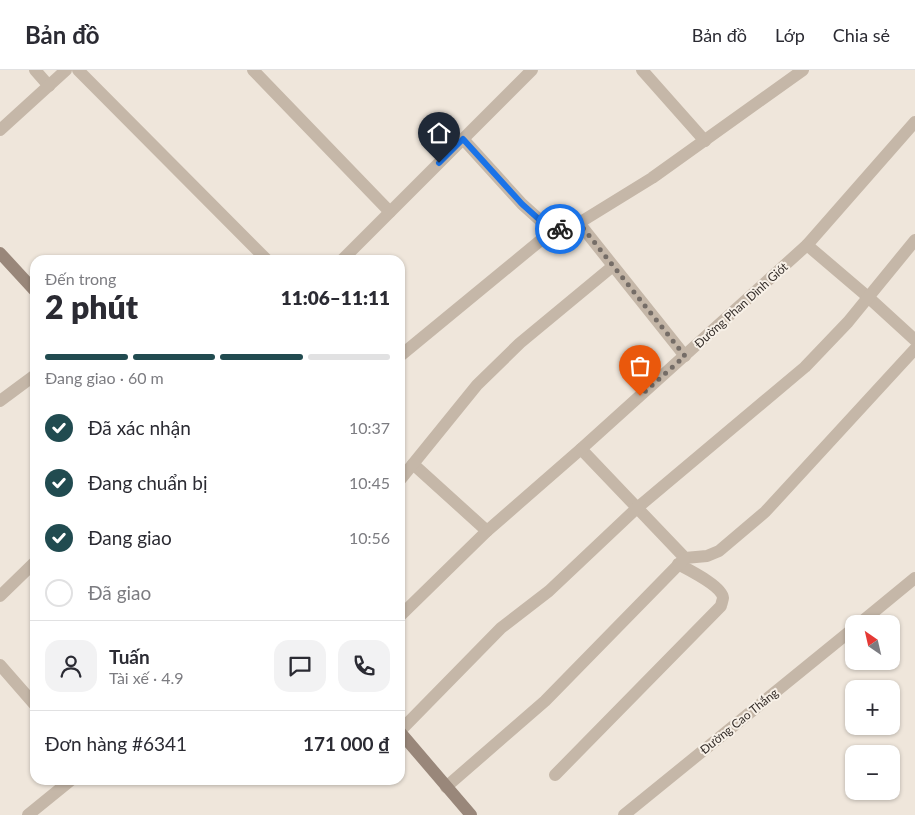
<!DOCTYPE html>
<html lang="vi">
<head>
<meta charset="utf-8">
<style>
  body { margin:0; font-family:Lato,sans-serif; background:#f2f2f3; color:#2b2b33; height:100vh; display:flex; flex-direction:column; font-size:19px; white-space:nowrap }
  * { box-sizing:border-box; margin:0 }
  p { font-size:16px; color:#7c7c81 }
  .icon { flex:none; width:28px; height:28px; fill:none; stroke:currentColor; stroke-width:2; stroke-linecap:round; stroke-linejoin:round }
  .map { position:relative; flex:1; overflow:hidden }
  .drawer { position:absolute; left:30px; top:185px; width:375px; height:530px; display:flex; flex-direction:column; background:#fff; border-radius:15px; box-shadow:0 1px 4px #0004 }
  .drawer>* { flex:none }
  .needle { width:32px; rotate:326deg }
  .fabs { position:absolute; left:845px; top:545px; display:grid; gap:10px }
  .fabs a { display:grid; place-items:center; width:55px; height:55px; border-radius:10px; background:#fff; box-shadow:0 1px 4px #0004; font-size:25px }
  .pin { position:absolute; display:grid; place-items:center; width:42px; height:42px; color:#fff; margin:-51px -21px; border-radius:50% 50% 50% 0; rotate:-45deg; box-shadow:0 0 5px #0007 }
  .pin .icon { rotate:45deg }
  .courier { position:absolute; display:grid; place-items:center; width:50px; height:50px; margin:-25px; border:4px solid #1a73e8; border-radius:50%; background:#fff; color:#222; box-shadow:0 1px 6px #0007 }
  .overview em { font-style:normal; font-weight:800 }
  .overview div { display:flex; flex-direction:column-reverse }
  .overview { display:flex; align-items:center; justify-content:space-between; height:85px; padding:0 15px }
  h1 { font-size:32px; font-weight:800; line-height:38px }
  .bar { display:grid; grid-template-columns:repeat(4,1fr); gap:8px 5px; align-content:center; height:60px; padding:0 15px }
  .bar i { height:6px; border-radius:4px; background:#e1e1e2 }
  .bar .on { background:#214b50 }
  .bar p { grid-column:span 4 }
  .line { display:flex; align-items:center; gap:12px; padding:0 15px; border-top:1px solid #e1e1e2 }
  .line div { flex:1 }
  .round { display:grid; place-items:center; flex:none; width:52px; height:52px; border-radius:15px; background:#f2f2f3 }
  ol { padding:0 15px; list-style:none }
  li { display:flex; align-items:center; gap:15px; height:55px }
  li p { margin-inline-start:auto }
  li .icon { padding:5px; border-radius:50%; background:#214b50; color:#fff; stroke-width:4 }
  li:last-child { color:#7c7c81 }
  li i { width:28px; height:28px; border:2px solid #e1e1e2; border-radius:50% }
  header { display:flex; align-items:center; gap:30px; box-sizing:border-box; height:70px; padding:0 25px; background:#fff; border-bottom:1px solid #e1e1e2 }
  header strong { font-size:24px }
  nav { display:flex; gap:28px; margin-inline-start:auto; font-size:18px }
  .map>svg:first-child { display:block }
</style>
</head>
<body>
<header>
<strong>Bản đồ</strong>
<nav><a>Bản đồ</a><a>Lớp</a><a>Chia sẻ</a></nav>
</header>
<div class="map">
<svg width="915" height="745" viewBox="0 0 915 745">
  <rect width="100%" height="100%" fill="#efe6db"/>
  <g fill="none" stroke-linecap="round" stroke-linejoin="round">
    <g stroke="#c5b7a8" stroke-width="12">
      <path d="M35 0 49 16"/>
      <path d="M78 0 267 190"/>
      <path d="M253 0 390 142"/>
      <path d="M642 0 705 71"/>
      <path d="M0 60 66 0"/>
      <path d="M463 69 522 134 552 161 579 153 652 108 803 0"/>
      <path d="M579 153 685 286"/>
      <path d="M807 175 868 227 915 270"/>
      <path d="M342 190 532 0"/>
      <path d="M400 286 552 161"/>
      <path d="M0 331 35 305"/>
      <path d="M581 379 685 488 707 486 719 481 765 442 915 279"/>
      <path d="M413 394 487 461"/>
      <path d="M400 410 477 315 520 273 613 196"/>
      <path d="M0 526 35 492"/>
      <path d="M400 546 487 461 581 379 807 175 915 52"/>
      <path d="M859 554 915 508"/>
      <path d="M0 595 35 635"/>
      <path d="M400 661 501 558 549 521 637 438 805 297 848 252 915 170"/>
      <path d="M555 705 721 536C721 535 723 529 723 528 722 516 689 500 678 494"/>
      <path d="M446 717 545 631 685 488"/>
      <path d="M28 745 71 710"/>
      <path d="M624 745 854 558"/>
    </g>
    <g stroke="#99877a" stroke-width="12">
      <path d="M0 183 35 221"/>
      <path d="M400 662 471 745"/>
    </g>
  </g>
  <g fill="none" stroke-linecap="round" stroke-linejoin="round">
    <path stroke="#756d67" stroke-width="5" stroke-dasharray="0 9" d="M560 159 579 153 685 286 640 326"/>
    <path stroke="#1a73e8" stroke-width="6" d="M439 93 463 69 522 134 552 161 560 159"/>
  </g>
  <g text-anchor="middle" dominant-baseline="central" stroke-width="4" stroke-linejoin="round" paint-order="stroke">
    <g font-size="12" fill="#332c28" stroke="#f7f0e7">
      <text transform="translate(741 235) rotate(-42)">Đường Phan Dình Giót</text>
      <text transform="translate(739 651) rotate(-39)">Đường Cao Thắng</text>
    </g>
  </g>
</svg>
<div class="fabs">
<a><svg class="needle" viewBox="-14 -14 28 28"><path d="M0-13l5 13h-10z" fill="#e53935"/><path d="M0 13l5-13h-10z" fill="#7c7c81"/></svg></a>
<a>+</a>
<a>−</a>
</div>
<div class="pin" style="left:640px;top:326px;background:#ea580c"><svg class="icon" aria-label="bag" viewBox="0 0 24 24"><path d="M5 8h14l-1 12H6zM9 8a3 3 0 0 1 6 0"/></svg></div>
<div class="pin" style="left:439px;top:93px;background:#1f2937"><svg class="icon" aria-label="home" viewBox="0 0 24 24"><path d="M3 11l9-7 9 7M6 9v11h12V9"/></svg></div>
<div class="courier" style="left:560px;top:159px"><svg class="icon" aria-label="bike" viewBox="0 0 24 24"><circle cx="6" cy="16" r="4"/><circle cx="18" cy="16" r="4"/><path d="M6 16l4-8h5l3 8M10 8l3 8H6M13 5h3"/></svg></div>
<section class="drawer">
<div class="overview"><div><h1>2 phút</h1><p>Đến trong</p></div><em>11:06–11:11</em></div>
<div class="bar"><i class="on"></i><i class="on"></i><i class="on"></i><i></i><p>Đang giao · 60 m</p></div>
<ol>
<li><svg class="icon" aria-label="check" viewBox="0 0 24 24"><path d="M5 12l5 5 9-10"/></svg>Đã xác nhận<p>10:37</p></li>
<li><svg class="icon" aria-label="check" viewBox="0 0 24 24"><path d="M5 12l5 5 9-10"/></svg>Đang chuẩn bị<p>10:45</p></li>
<li><svg class="icon" aria-label="check" viewBox="0 0 24 24"><path d="M5 12l5 5 9-10"/></svg>Đang giao<p>10:56</p></li>
<li><i></i>Đã giao</li>
</ol>
<div class="line" style="height:90px"><a class="round"><svg class="icon" aria-label="person" viewBox="0 0 24 24"><circle cx="12" cy="8" r="4"/><path d="M4 21q1-7 8-7t8 7"/></svg></a><div><b>Tuấn</b><p>Tài xế · 4.9</p></div><a class="round"><svg class="icon" aria-label="chat" viewBox="0 0 24 24"><path d="M4 5h16v11H9l-5 4z"/></svg></a><a class="round"><svg class="icon" aria-label="phone" viewBox="0 0 24 24"><path d="M5 4h4l2 5-3 2q2 4 5 5l2-3 5 2v4C11 20 4 13 5 4z"/></svg></a></div>
<div class="line" style="height:65px"><div>Đơn hàng #6341</div><b>171 000 ₫</b></div>
</section>
</div>
</body>
</html>
